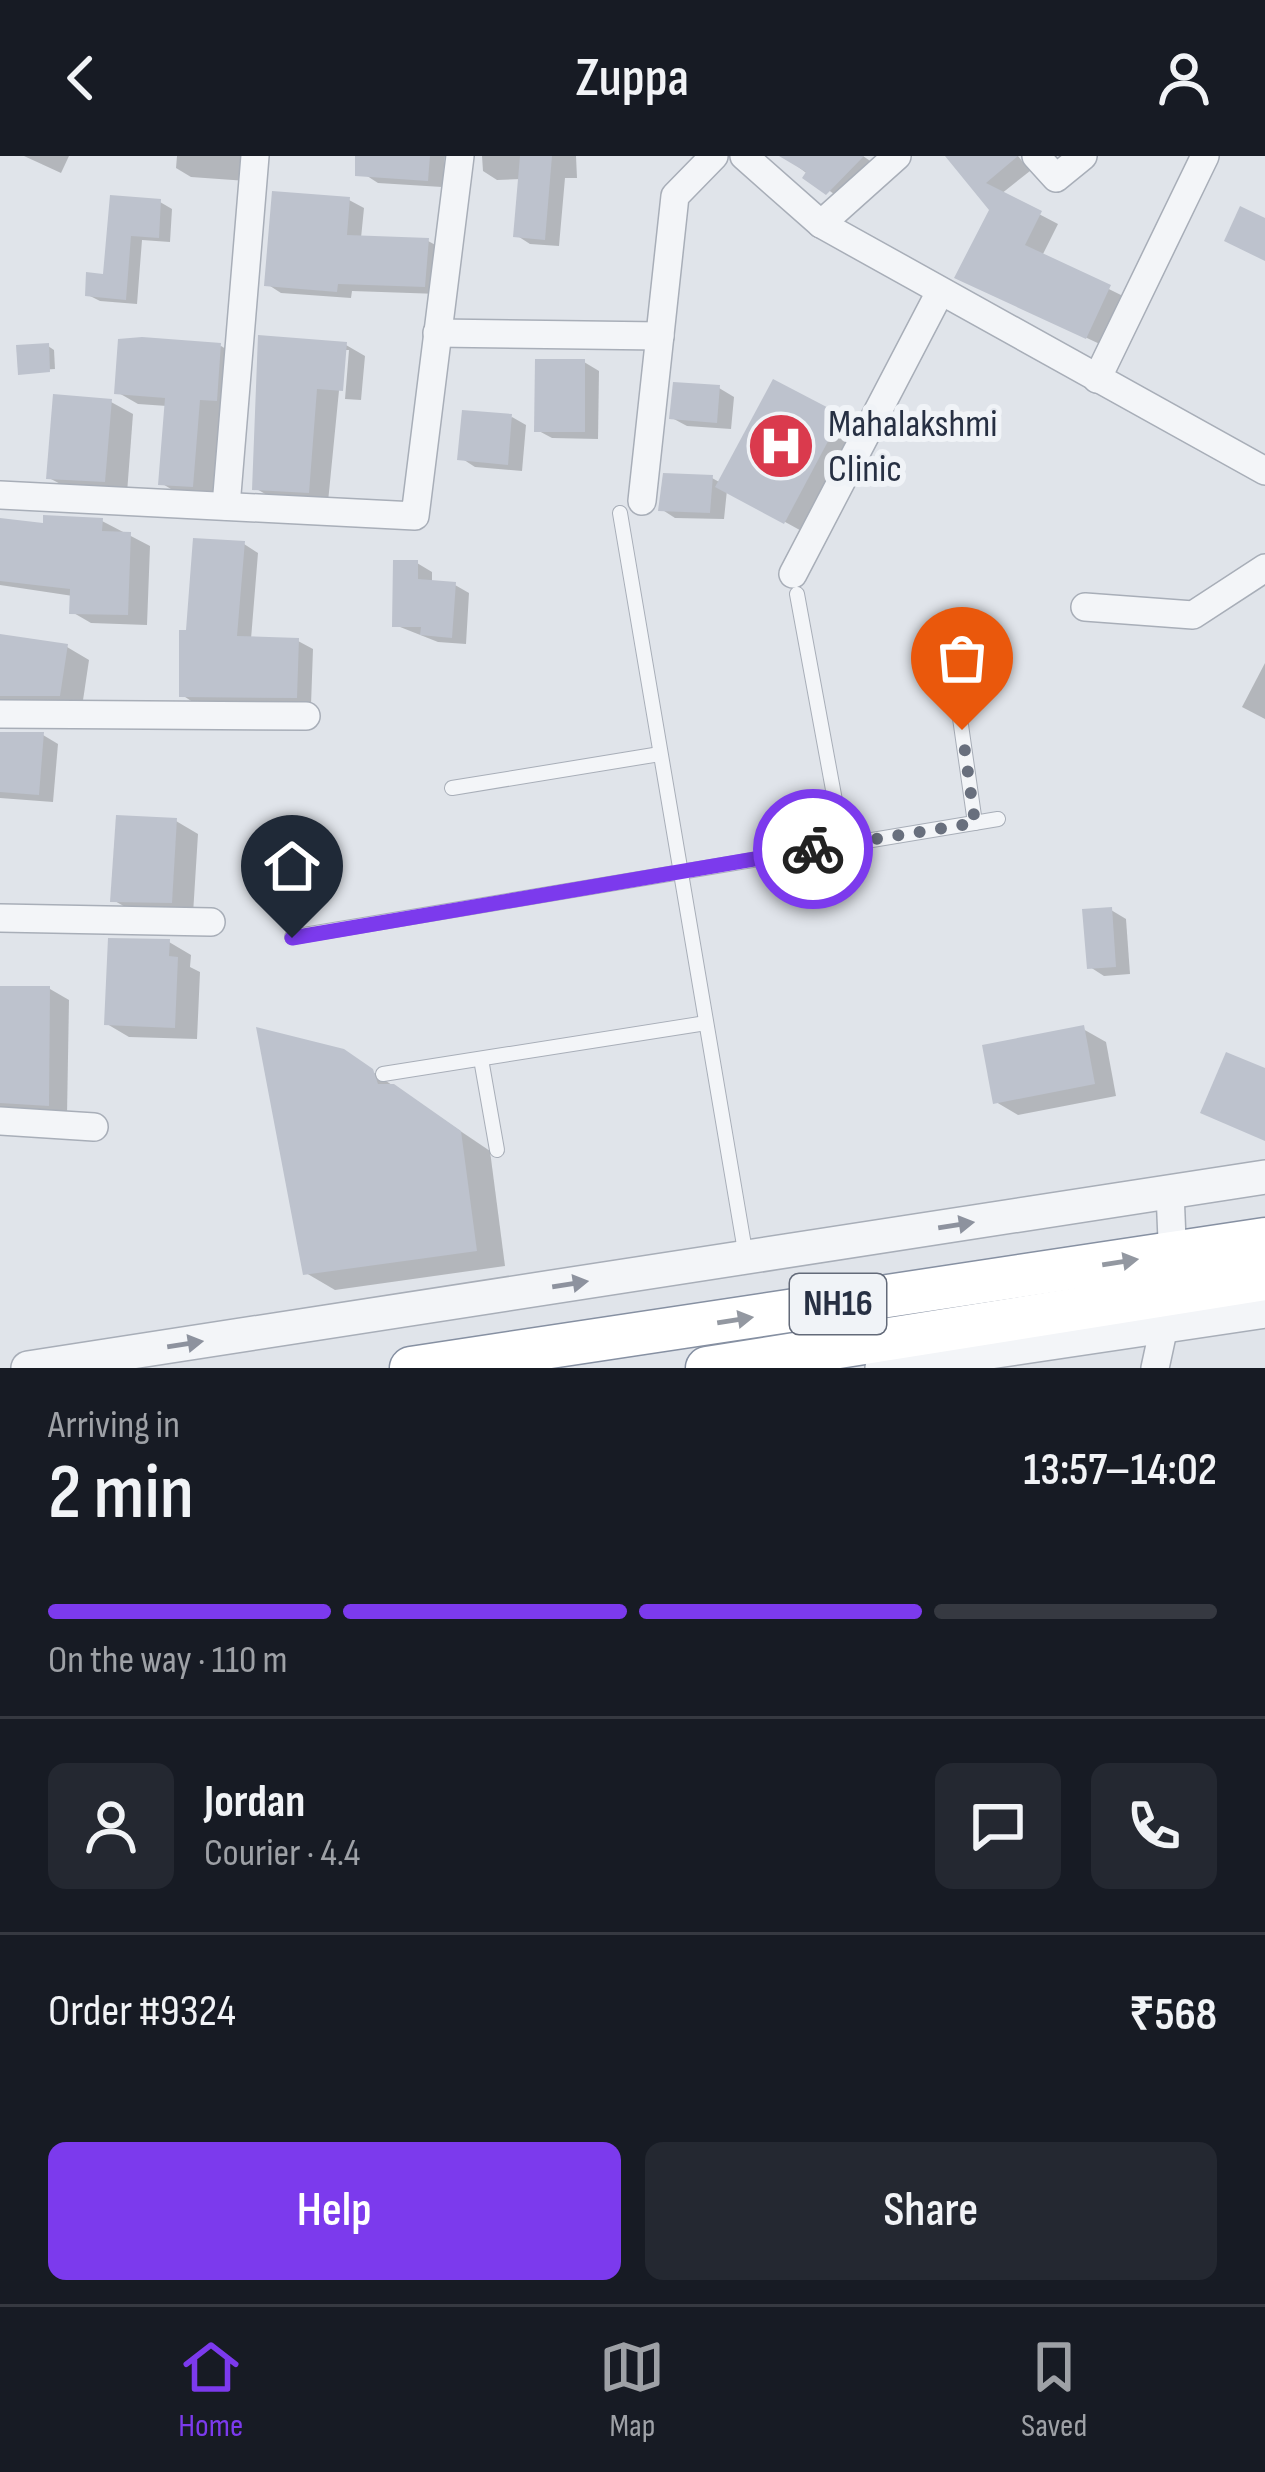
<!DOCTYPE html>
<html lang="en">
<head>
<meta charset="utf-8">
<style>
  body { margin:0; font-family:"Sofia Sans Condensed",sans-serif; background:#242831; color:#f1f3f6; height:100vh; display:flex; flex-direction:column; font-size:45px; white-space:nowrap }
  * { box-sizing:border-box; margin:0 }
  p { font-size:39px; color:#9ea1a6 }
  .icon { flex:none; width:66px; height:66px; fill:none; stroke:currentColor; stroke-width:2; stroke-linecap:round; stroke-linejoin:round }
  .map { position:relative; height:1212px; overflow:hidden }
  .side { display:flex; flex-direction:column; background:#171b24; flex:1 }
  .side>* { flex:none }
  .pin { position:absolute; display:grid; place-items:center; width:102px; height:102px; color:#fff; margin:-123px -51px; border-radius:50% 50% 50% 0; rotate:-45deg; box-shadow:0 0 12px #0007 }
  .pin .icon { rotate:45deg }
  .courier { position:absolute; display:grid; place-items:center; width:120px; height:120px; margin:-60px; border:9px solid #7c3aed; border-radius:50%; background:#fff; color:#222; box-shadow:0 3px 15px #0007 }
  .summary em { font-style:normal; font-weight:600 }
  .summary div { display:flex; flex-direction:column-reverse }
  .summary { display:flex; align-items:center; justify-content:space-between; height:204px; padding:0 48px }
  h1 { font-size:78px; font-weight:600; line-height:90px }
  .bar { display:grid; grid-template-columns:repeat(4,1fr); gap:18px 12px; align-content:center; height:144px; padding:0 48px }
  .bar i { height:15px; border-radius:9px; background:#363941 }
  .bar .on { background:#7c3aed }
  .bar p { grid-column:span 4 }
  .line { display:flex; align-items:center; gap:30px; padding:0 48px; border-top:3px solid #363941 }
  .line div { flex:1 }
  .round { display:grid; place-items:center; flex:none; width:126px; height:126px; border-radius:18px; background:#242831 }
  .cta { display:flex; gap:24px; margin-top:auto; padding:24px 48px }
  .cta a { flex:1; height:138px; border-radius:18px; background:#7c3aed; color:#fff; font-size:48px; font-weight:600; line-height:138px; text-align:center }
  .cta a+a { background:#242831; color:#f1f3f6 }
  header { display:flex; justify-content:space-between; align-items:center; height:156px; padding:0 48px; background:#171b24; font-size:54px; font-weight:600 }
  .menu { display:flex; justify-content:space-around; align-items:center; height:168px; border-top:3px solid #363941; background:#171b24; font-size:33px; color:#9ea1a6 }
  .menu a { display:grid; justify-items:center; gap:6px }
  .menu .on { color:#7c3aed }
  .map>svg:first-child { display:block }
</style>
</head>
<body>
<header><svg class="icon" aria-label="back" viewBox="0 0 24 24"><path d="M15 5l-7 7 7 7"/></svg>Zuppa<svg class="icon" aria-label="person" viewBox="0 0 24 24"><circle cx="12" cy="8" r="4"/><path d="M4 21q1-7 8-7t8 7"/></svg></header>
<div class="map">
<svg width="1265" height="1212" viewBox="0 0 1265 1212">
  <rect width="100%" height="100%" fill="#e0e4ea"/>
  <g fill="#0003">
    <path d="M24 0H69L61 17Z"/>
    <path d="M177 0H249L247 25 191 21 176 12Z"/>
    <path d="M365 0H445L442 31 378 27 364 18Z"/>
    <path d="M482 0H576L577 22H565L559 90 530 88 516 79 521 23 497 24 483 15Z"/>
    <path d="M784 0H863L876 9 843 45Z"/>
    <path d="M949 0H1018L1030 15 1001 38 1058 68 1042 100 1127 142 1104 190 976 130 993 53Z"/>
    <path d="M113 42 160 46 172 53 170 86 142 84 137 148 100 145 88 139 106 121Z"/>
    <path d="M349 44 364 52 361 82 428 85 443 93 439 138 352 135 351 142 281 137 267 128Z"/>
    <path d="M261 183 346 189 365 200 361 244 345 243 349 194H343L328 346 274 343 255 332Z"/>
    <path d="M48 190 54 194 55 213 23 215Z"/>
    <path d="M221 190 241 202 237 256 220 254 213 341 181 339 161 327 167 250 138 248 117 236Z"/>
    <path d="M584 206 599 215 598 283 552 282 537 274Z"/>
    <path d="M719 232 734 241 731 273 687 270 672 262Z"/>
    <path d="M111 246 133 258 127 337 72 334 49 322Z"/>
    <path d="M512 261 526 269 522 315 475 311 461 302Z"/>
    <path d="M840 262 862 274 807 378 727 334 724 363 675 362 661 353 712 322 721 327Z"/>
    <path d="M0 365 45 370 102 365 150 390 147 469 91 467 72 456 73 440 0 429Z"/>
    <path d="M244 388 258 397 251 483 298 485 313 493 311 549 196 548 182 539 188 477Z"/>
    <path d="M417 407 432 416V427L455 429 469 437 466 488 438 486 395 469Z"/>
    <path d="M0 481 67 491 89 504 82 551 0 553Z"/>
    <path d="M1265 507V563L1242 551Z"/>
    <path d="M0 579H43L58 588 53 646 0 642Z"/>
    <path d="M176 665 198 678 193 758 136 757 113 744Z"/>
    <path d="M1111 754 1126 763 1130 818 1104 820 1090 811Z"/>
    <path d="M169 786 191 799 190 811 200 816 197 883 129 881 107 868Z"/>
    <path d="M0 833H50L69 844 67 959 0 966Z"/>
    <path d="M1083 873 1106 886 1116 940 1018 959 996 946Z"/>
    <path d="M343 896 490 995 505 1110 335 1134 306 1117Z"/>
  </g>
  <g fill="#bdc2cd">
    <path d="M355 0H430L428 25 355 20Z"/>
    <path d="M520 0H552L545 84 513 81Z"/>
    <path d="M779 0H864L826 39 802 22 806 16Z"/>
    <path d="M945 0H1018L986 27 1042 55 1025 89 1111 129 1086 183 954 122 989 54Z"/>
    <path d="M272 35 350 41 347 79 429 82 425 131 338 128 337 136 264 130Z"/>
    <path d="M110 39 161 43 159 82 131 80 126 144 85 140 86 116 103 118Z"/>
    <path d="M1240 50 1265 62V105L1224 85Z"/>
    <path d="M258 179 347 186 343 235 317 233 309 337 252 334Z"/>
    <path d="M142 181 221 187 217 245 200 244 193 331 158 329 165 242 114 238 118 183Z"/>
    <path d="M49 187 50 216 18 219 16 189Z"/>
    <path d="M535 203H585V276H534Z"/>
    <path d="M773 223 842 259 784 368 715 331Z"/>
    <path d="M673 226 720 229 717 267 669 263Z"/>
    <path d="M53 238 112 243 105 326 46 323Z"/>
    <path d="M462 254 512 258 508 309 457 304Z"/>
    <path d="M663 317 713 319 710 357 658 355Z"/>
    <path d="M43 359 103 362 102 375 131 376 128 459 69 458 70 433 0 425V362L43 367Z"/>
    <path d="M193 382 245 385 237 480 299 482 297 542 179 541V474H186Z"/>
    <path d="M393 404H418V423L456 426 452 482 420 479 421 471H392Z"/>
    <path d="M0 478 68 488 60 540H0Z"/>
    <path d="M0 576H44L39 639 0 636Z"/>
    <path d="M116 659 177 662 172 747 110 746Z"/>
    <path d="M1112 751 1116 811 1087 813 1082 753Z"/>
    <path d="M108 782 170 783 169 800 178 801 175 872 104 869Z"/>
    <path d="M0 830H50L49 950 0 947Z"/>
    <path d="M1084 869 1095 928 993 948 982 889Z"/>
    <path d="M256 871 344 893 373 913 378 928H394L461 975 477 1095 303 1119Z"/>
    <path d="M1226 896 1265 912V985L1200 957Z"/>
  </g>
  <g fill="none" stroke-linecap="round" stroke-linejoin="round">
    <defs>
      <g id="service">
        <path d="M620 357 746 1101"/>
        <path d="M797 438 843 688"/>
        <path d="M955 527 975 667"/>
        <path d="M452 632 660 598"/>
        <path d="M292 781 998 663"/>
        <path d="M481 903 497 994"/>
        <path d="M383 918 706 867"/>
      </g>
      <g id="minor">
        <path d="M744 0 821 68 1265 315"/>
        <path d="M1036 0 1056 22 1083 0"/>
        <path d="M821 68 897 0"/>
        <path d="M437 177 660 180"/>
        <path d="M1097 223 1205 0"/>
        <path d="M0 339 415 360 460 0"/>
        <path d="M642 345 675 40 714 0"/>
        <path d="M226 350 255 0"/>
        <path d="M793 418 940 136"/>
        <path d="M1085 451 1193 459 1265 412"/>
        <path d="M0 558 306 560"/>
        <path d="M0 762 211 766"/>
        <path d="M0 965 94 971"/>
        <path d="M1170 1036 1173 1108"/>
        <path d="M1155 1212 1168 1152"/>
      </g>
      <g id="tertiary">
        <path d="M28 1212 1265 1021"/>
        <path d="M882 1212 1265 1155"/>
      </g>
      <g id="trunk">
        <path d="M411 1212 1265 1083"/>
        <path d="M707 1212 1265 1123"/>
      </g>
    </defs>
    <use href="#service" stroke="#a8aeb8" stroke-width="16"/>
    <use href="#minor" stroke="#a8aeb8" stroke-width="30"/>
    <use href="#tertiary" stroke="#a8aeb8" stroke-width="36"/>
    <use href="#trunk" stroke="#8690a2" stroke-width="45"/>
    <use href="#service" stroke="#f3f5f8" stroke-width="14"/>
    <use href="#minor" stroke="#f3f5f8" stroke-width="27"/>
    <use href="#tertiary" stroke="#f3f5f8" stroke-width="33"/>
    <use href="#trunk" stroke="#fff" stroke-width="42"/>
  </g>
  <defs><path id="oneway-solid" d="M-6-.8H1V-3.2L6.5 0L1 3.2V.8H-6Z" transform="scale(3)"/></defs>
  <g fill="#8d929e">
    <use href="#oneway-solid" transform="translate(956 1069) rotate(-9)"/>
    <use href="#oneway-solid" transform="translate(570 1128) rotate(-9)"/>
    <use href="#oneway-solid" transform="translate(185 1188) rotate(-9)"/>
  </g>
  <g fill="#9398a1">
    <use href="#oneway-solid" transform="translate(1120 1106) rotate(-9)"/>
    <use href="#oneway-solid" transform="translate(735 1164) rotate(-9)"/>
  </g>
  <g fill="none" stroke-linecap="round" stroke-linejoin="round">
    <path stroke="#686f7d" stroke-width="12" stroke-dasharray="0 21.6" d="M813 693 975 667 962 574"/>
    <path stroke="#7c3aed" stroke-width="15" d="M292 782 813 693"/>
  </g>
  <defs>
    <symbol id="hospital-disc" viewBox="-11 -11 22 22"><circle r="9.5" fill="#da3a4d" stroke="#f0f3f7"/><path d="M-5-5h3v3.5h4V-5h3V5h-3V1.5h-4V5h-3Z" fill="#fff"/></symbol>
  </defs>
  <g fill-rule="evenodd">
    <use href="#hospital-disc" x="743" y="252" width="76" height="76"/>
  </g>
  <g text-anchor="middle" dominant-baseline="central" stroke-width="12" stroke-linejoin="round" paint-order="stroke">
    <rect fill="#f0f3f7" stroke="#636a79" stroke-width="3" x="790" y="1118" width="96" height="60" rx="9"/>
    <g font-size="36" font-weight="bold" fill="#273043">
      <text x="838" y="1148">NH16</text>
    </g>
    <g font-size="39" fill="#273043" stroke="#f0f3f7" text-anchor="start">
      <text x="828" y="268">Mahalakshmi<tspan x="828" dy="45">Clinic</tspan></text>
    </g>
  </g>
</svg>
<div class="pin" style="left:962px;top:574px;background:#ea580c"><svg class="icon" aria-label="bag" viewBox="0 0 24 24"><path d="M5 8h14l-1 12H6zM9 8a3 3 0 0 1 6 0"/></svg></div>
<div class="pin" style="left:292px;top:782px;background:#1f2937"><svg class="icon" aria-label="home" viewBox="0 0 24 24"><path d="M3 11l9-7 9 7M6 9v11h12V9"/></svg></div>
<div class="courier" style="left:813px;top:693px"><svg class="icon" aria-label="bike" viewBox="0 0 24 24"><circle cx="6" cy="16" r="4"/><circle cx="18" cy="16" r="4"/><path d="M6 16l4-8h5l3 8M10 8l3 8H6M13 5h3"/></svg></div>
</div>
<section class="side">
<div class="summary"><div><h1>2 min</h1><p>Arriving in</p></div><em>13:57–14:02</em></div>
<div class="bar"><i class="on"></i><i class="on"></i><i class="on"></i><i></i><p>On the way · 110 m</p></div>
<div class="line" style="height:216px"><a class="round"><svg class="icon" aria-label="person" viewBox="0 0 24 24"><circle cx="12" cy="8" r="4"/><path d="M4 21q1-7 8-7t8 7"/></svg></a><div><b>Jordan</b><p>Courier · 4.4</p></div><a class="round"><svg class="icon" aria-label="chat" viewBox="0 0 24 24"><path d="M4 5h16v11H9l-5 4z"/></svg></a><a class="round"><svg class="icon" aria-label="phone" viewBox="0 0 24 24"><path d="M5 4h4l2 5-3 2q2 4 5 5l2-3 5 2v4C11 20 4 13 5 4z"/></svg></a></div>
<div class="line" style="height:156px"><div>Order #9324</div><b>₹568</b></div>
<div class="cta"><a>Help</a><a>Share</a></div>
</section>
<nav class="menu">
<a class="on"><svg class="icon" aria-label="home" viewBox="0 0 24 24"><path d="M3 11l9-7 9 7M6 9v11h12V9"/></svg>Home</a>
<a><svg class="icon" aria-label="map" viewBox="0 0 24 24"><path d="M3 6l6-2 6 2 6-2v14l-6 2-6-2-6 2zM9 4v14M15 6v14"/></svg>Map</a>
<a><svg class="icon" aria-label="saved" viewBox="0 0 24 24"><path d="M7 4h10v16l-5-4-5 4z"/></svg>Saved</a>
</nav>
</body>
</html>
